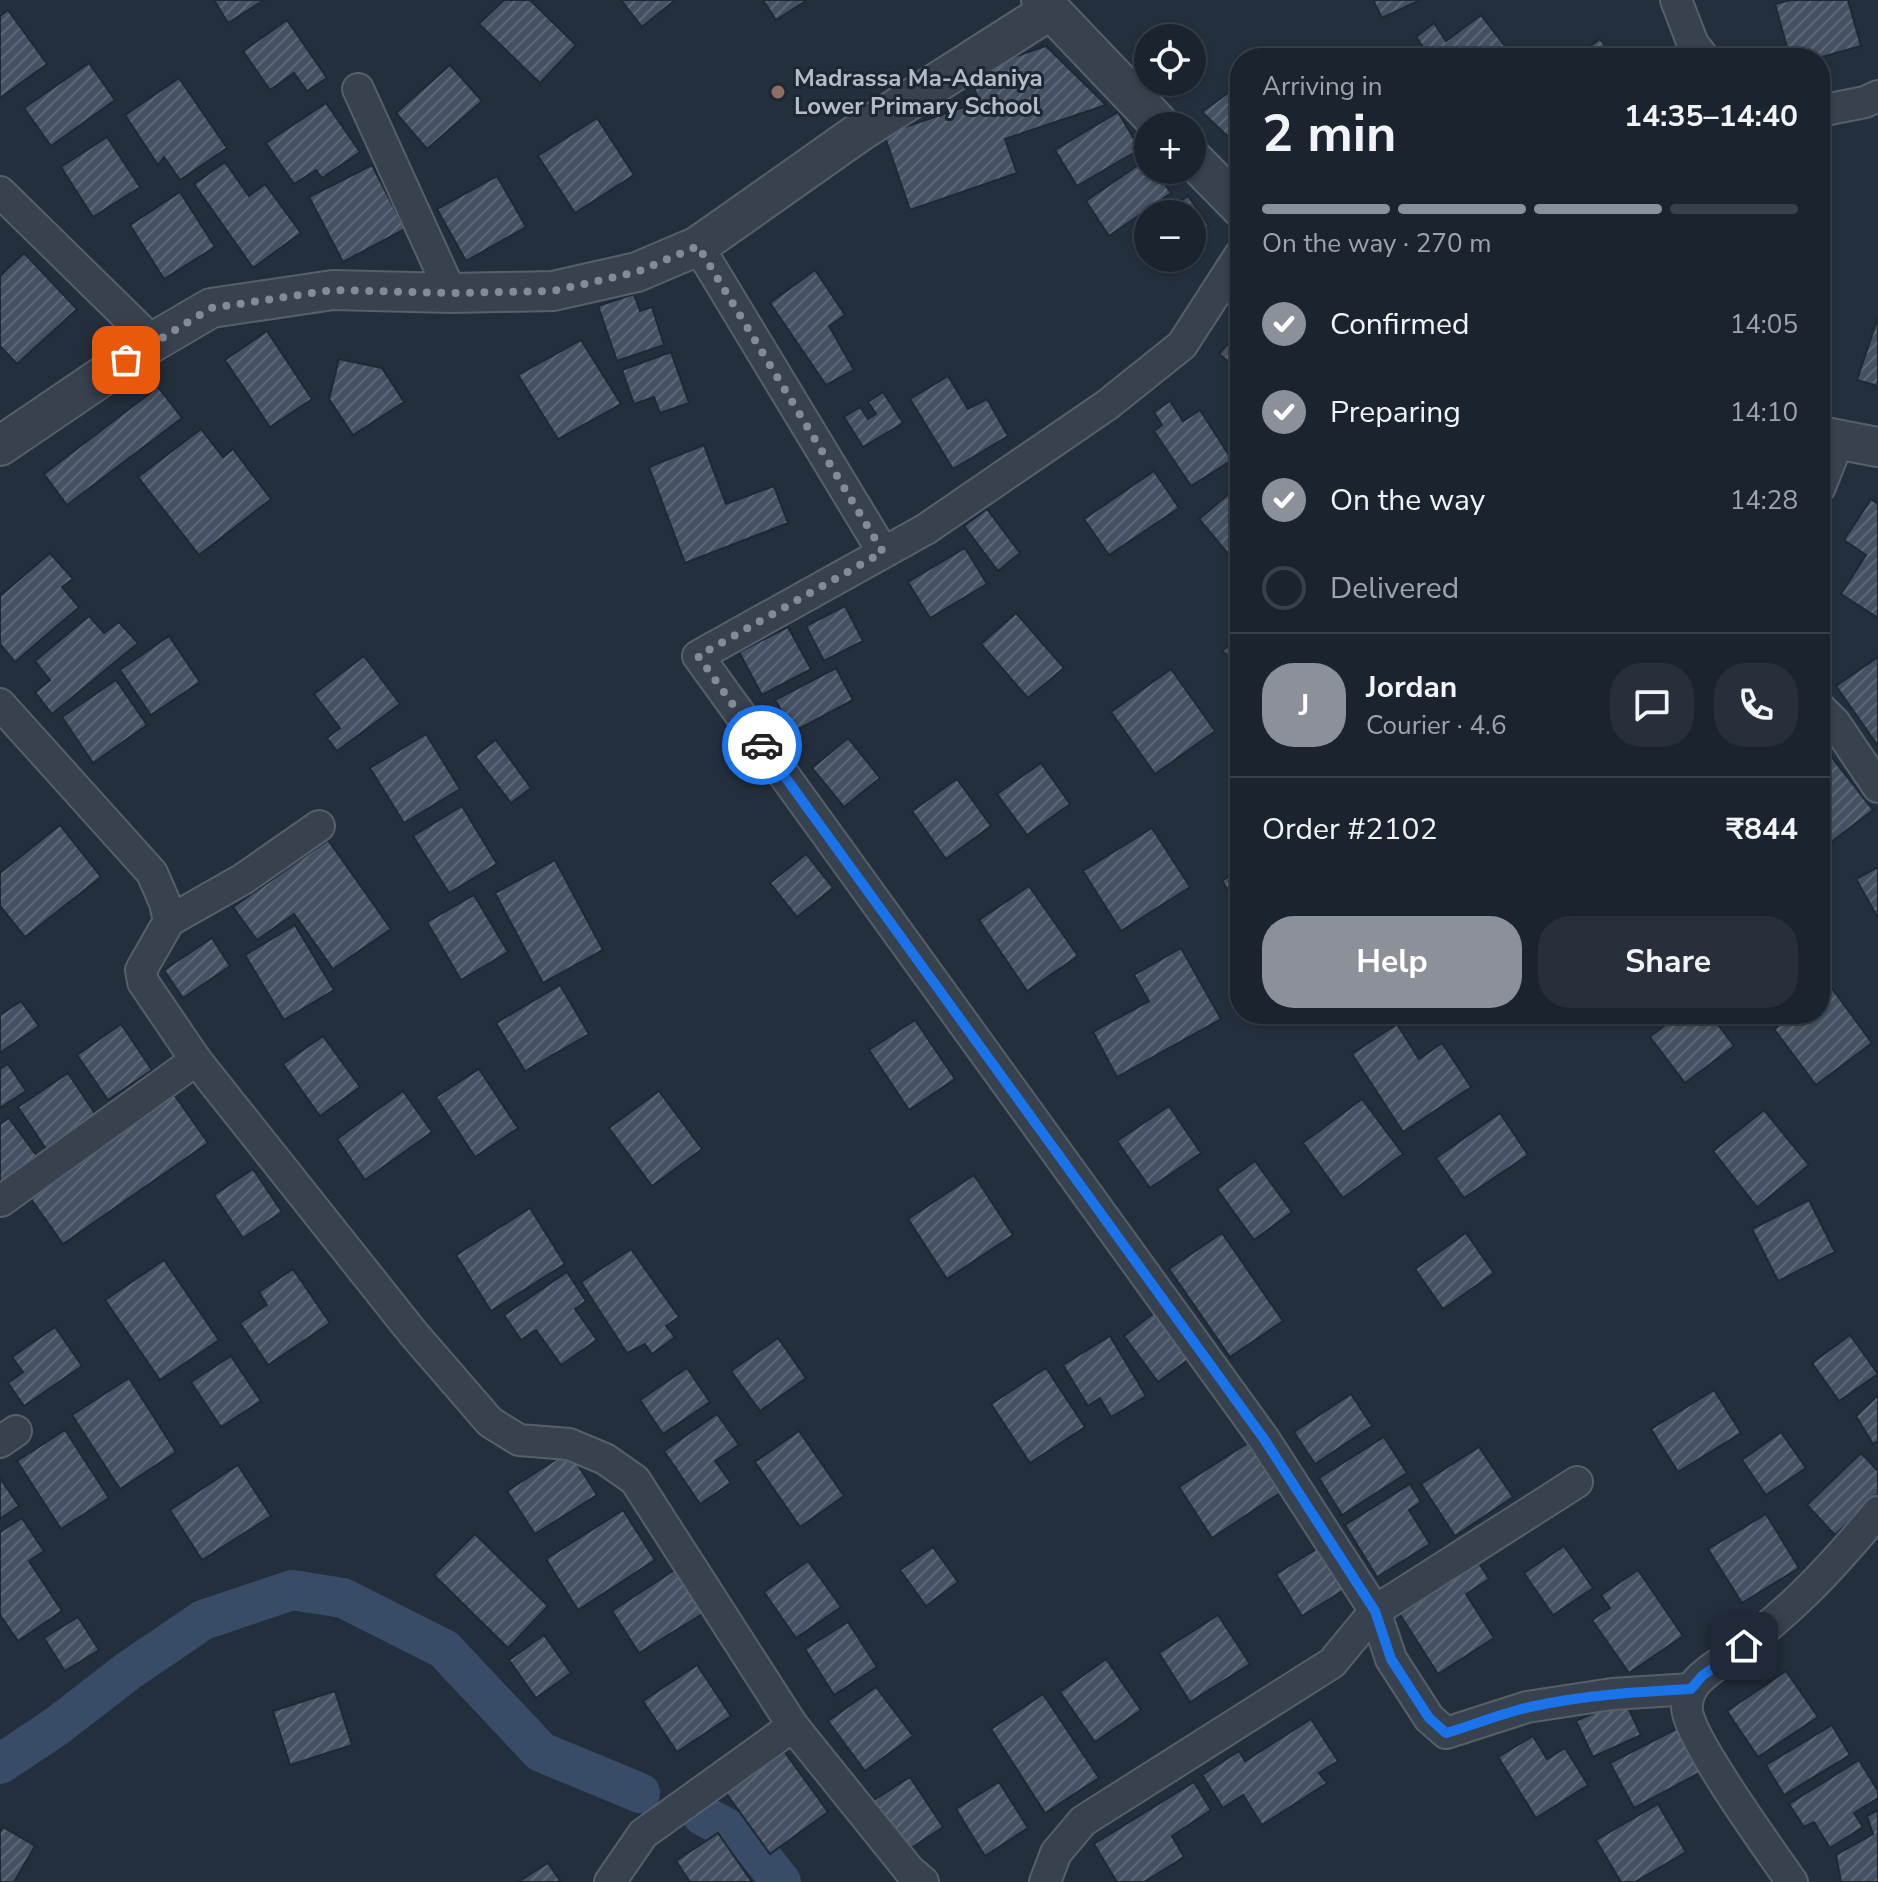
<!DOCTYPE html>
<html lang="en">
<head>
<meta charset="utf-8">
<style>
  body { margin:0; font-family:"Nunito Sans",sans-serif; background:#282f3a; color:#f1f3f6; height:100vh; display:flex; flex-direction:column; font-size:30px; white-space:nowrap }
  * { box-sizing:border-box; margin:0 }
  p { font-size:26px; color:#a0a4aa }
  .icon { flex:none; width:44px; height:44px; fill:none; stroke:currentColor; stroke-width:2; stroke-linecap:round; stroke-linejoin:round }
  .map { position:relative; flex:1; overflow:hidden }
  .side { position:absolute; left:1230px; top:48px; width:600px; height:976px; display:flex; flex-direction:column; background:#1b232e; border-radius:32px; box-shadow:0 2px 6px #0004,0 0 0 2px #39404a }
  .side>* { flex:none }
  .fabs { position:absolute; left:1134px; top:24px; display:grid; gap:16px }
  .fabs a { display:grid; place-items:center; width:72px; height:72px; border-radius:50%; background:#1b232e; box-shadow:0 2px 6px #0004,0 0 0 2px #39404a; font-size:40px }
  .pin { position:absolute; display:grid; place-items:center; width:68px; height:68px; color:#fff; margin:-34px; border-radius:16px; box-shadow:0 4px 12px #0006 }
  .courier { position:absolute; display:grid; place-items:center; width:80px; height:80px; margin:-40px; border:6px solid #1a73e8; border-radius:50%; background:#fff; color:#222; box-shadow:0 2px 10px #0007 }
  .headline em { font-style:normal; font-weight:700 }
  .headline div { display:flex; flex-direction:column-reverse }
  .headline { display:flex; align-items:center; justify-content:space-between; height:136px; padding:0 32px }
  h1 { font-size:52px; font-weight:700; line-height:60px }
  .bar { display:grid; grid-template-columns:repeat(4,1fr); gap:12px 8px; align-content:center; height:96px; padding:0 32px }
  .bar i { height:10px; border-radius:6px; background:#39404a }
  .bar .on { background:#8c9099 }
  .bar p { grid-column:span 4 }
  .line { display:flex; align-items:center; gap:20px; padding:0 32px; border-top:2px solid #39404a }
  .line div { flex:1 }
  .round { display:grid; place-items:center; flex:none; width:84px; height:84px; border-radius:32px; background:#282f3a }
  ol { padding:0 32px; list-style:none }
  li { display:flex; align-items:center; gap:24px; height:88px }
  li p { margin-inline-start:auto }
  li .icon { padding:8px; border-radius:50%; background:#8c9099; color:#fff; stroke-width:4 }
  li:last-child { color:#a0a4aa }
  li i { width:44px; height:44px; border:4px solid #39404a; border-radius:50% }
  .button { display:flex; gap:16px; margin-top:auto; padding:16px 32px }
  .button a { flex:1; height:92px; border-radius:32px; background:#8c9099; color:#fff; font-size:32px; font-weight:700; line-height:92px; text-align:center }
  .button a+a { background:#282f3a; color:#f1f3f6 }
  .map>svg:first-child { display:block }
</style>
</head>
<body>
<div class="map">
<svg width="1878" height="1882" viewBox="0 0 1878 1882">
  <defs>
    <pattern id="building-hatch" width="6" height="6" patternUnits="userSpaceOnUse" patternTransform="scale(2)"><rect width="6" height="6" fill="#455162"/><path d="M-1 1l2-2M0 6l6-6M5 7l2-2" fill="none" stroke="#5d6877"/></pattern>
  </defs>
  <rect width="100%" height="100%" fill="#242f3e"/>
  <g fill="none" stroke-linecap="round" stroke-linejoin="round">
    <g stroke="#394c67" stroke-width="40">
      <path d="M0 1764 57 1726 128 1671 203 1620 292 1590 343 1598 444 1649 541 1752 640 1793"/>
      <path d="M702 1815 747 1839 781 1882"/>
    </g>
  </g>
  <g fill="url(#building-hatch)" stroke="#1f2835" stroke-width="2">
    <path d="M214 0H264L228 23Z"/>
    <path d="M504 0H530L576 45 540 83 479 24Z"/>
    <path d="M621 0H675L642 27Z"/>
    <path d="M763 0H807L776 20Z"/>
    <path d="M1373 0H1420L1382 18Z"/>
    <path d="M1791 0H1848L1861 46 1818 58H1790L1775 4Z"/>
    <path d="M8 10 47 64 0 98V16Z"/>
    <path d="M1481 15 1514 58H1431L1416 37 1434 23 1446 41Z"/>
    <path d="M287 20 327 78 307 91 294 73 270 90 243 51Z"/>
    <path d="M1600 39 1614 58H1574Z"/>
    <path d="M1046 46 1106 105 1005 139 1017 173 910 210 884 134 979 102 969 72Z"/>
    <path d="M89 63 115 100 51 146 24 108Z"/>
    <path d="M450 65 482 101 427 149 396 113Z"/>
    <path d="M179 78 227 148 180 180 164 157 158 165 125 115Z"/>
    <path d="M1240 84V148L1202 112Z"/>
    <path d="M326 103 360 152 322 178 316 170 294 184 266 143Z"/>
    <path d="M1118 112 1140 149 1077 186 1055 150Z"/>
    <path d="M597 118 634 175 575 213 538 156Z"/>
    <path d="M107 137 140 187 93 217 61 167Z"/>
    <path d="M1147 159 1148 170H1155L1171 193 1109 236 1086 201Z"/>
    <path d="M225 162 249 196 265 184 301 233 253 268 194 184Z"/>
    <path d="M372 165 405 229 343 262 309 197Z"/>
    <path d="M497 176 526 227 466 261 437 209Z"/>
    <path d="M180 192 215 247 164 279 130 225Z"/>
    <path d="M1188 196 1209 226 1192 238V214H1162Z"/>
    <path d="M24 253 77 309 17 364 0 346V276Z"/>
    <path d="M815 270 845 315 829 326 854 370 826 385 770 303Z"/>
    <path d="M1820 291 1829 309 1820 325Z"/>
    <path d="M634 294 640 311 652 307 664 345 617 361 598 306Z"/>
    <path d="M1878 317V386L1857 380Z"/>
    <path d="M1240 330V371L1219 354Z"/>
    <path d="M267 331 312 399 270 427 225 360Z"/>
    <path d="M581 340 621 404 558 439 518 375Z"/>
    <path d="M671 352 689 403 660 413 654 397 634 404 622 370Z"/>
    <path d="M339 359 382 368 404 402 353 435 329 399Z"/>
    <path d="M948 376 968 409 987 399 1008 436 953 469 910 399Z"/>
    <path d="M158 387 182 418 67 505 44 474Z"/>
    <path d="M883 392 903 423 863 447 844 417 860 407 868 419 876 414 868 402Z"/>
    <path d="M1170 401 1183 421 1200 410 1232 460 1191 486 1154 431 1162 425 1154 412Z"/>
    <path d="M201 429 223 457 233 449 271 499 199 555 138 477Z"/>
    <path d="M704 445 726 504 774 486 788 523 685 563 649 467Z"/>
    <path d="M1154 471 1179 508 1109 555 1084 519Z"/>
    <path d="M1231 492 1240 503V558L1235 562 1199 519Z"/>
    <path d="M1871 499 1878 504V618L1841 594 1866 555 1844 540Z"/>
    <path d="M987 509 1020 553 998 571 964 526Z"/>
    <path d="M965 548 987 584 930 618 908 582Z"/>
    <path d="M50 553 73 579 62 587 79 607 15 662 0 644V596Z"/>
    <path d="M845 606 863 641 824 661 806 626Z"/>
    <path d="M1016 613 1064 668 1028 698 981 644Z"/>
    <path d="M89 616 104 633 119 622 138 643 52 714 35 692 50 680 35 661Z"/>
    <path d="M788 627 811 669 762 695 739 652Z"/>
    <path d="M169 636 200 682 151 715 120 670Z"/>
    <path d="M1240 637V666L1222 651Z"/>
    <path d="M364 656 400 704 337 751 327 738 340 728 314 694Z"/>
    <path d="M1878 657V746L1836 686Z"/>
    <path d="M836 668 853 700 793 732 775 700Z"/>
    <path d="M1171 669 1215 731 1155 774 1111 712Z"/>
    <path d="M116 680 147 725 93 763 62 717Z"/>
    <path d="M426 734 460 789 404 823 370 768Z"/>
    <path d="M848 738 880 778 844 807 812 768Z"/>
    <path d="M496 740 531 788 511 803 475 756Z"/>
    <path d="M1830 755 1873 810 1826 846 1820 839V763Z"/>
    <path d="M1041 763 1070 804 1027 835 997 794Z"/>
    <path d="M957 779 991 826 946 859 912 811Z"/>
    <path d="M462 806 497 864 449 893 413 836Z"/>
    <path d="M60 825 101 877 25 937 0 906V873Z"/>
    <path d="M1152 828 1190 887 1121 931 1083 871Z"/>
    <path d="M328 840 391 929 333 969 294 914 257 940 233 907Z"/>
    <path d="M806 854 833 888 797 917 770 883Z"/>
    <path d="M555 860 603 950 543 983 495 893Z"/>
    <path d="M1878 867V918L1856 879Z"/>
    <path d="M1240 868V908L1222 881Z"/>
    <path d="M1029 886 1078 956 1027 991 979 920Z"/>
    <path d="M474 895 508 952 461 980 427 922Z"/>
    <path d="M295 925 334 990 284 1020 245 955Z"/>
    <path d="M212 938 230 966 183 998 164 970Z"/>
    <path d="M1181 948 1221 1019 1117 1077 1093 1032 1149 1001 1134 975Z"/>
    <path d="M560 985 589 1034 525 1071 496 1023Z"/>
    <path d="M1831 987 1872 1043 1816 1085 1774 1029 1794 1014H1820V995Z"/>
    <path d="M21 1001 39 1026 0 1053V1015Z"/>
    <path d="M1679 1014H1710L1734 1046 1685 1083 1650 1037Z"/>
    <path d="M915 1020 955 1079 909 1110 869 1050Z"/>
    <path d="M121 1024 152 1070 108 1100 77 1055Z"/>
    <path d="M1397 1024 1419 1059 1442 1043 1471 1087 1403 1132 1352 1054Z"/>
    <path d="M323 1036 360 1087 320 1116 283 1064Z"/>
    <path d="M8 1064 26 1091 0 1108V1069Z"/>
    <path d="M479 1069 518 1128 475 1157 436 1097Z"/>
    <path d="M68 1073 96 1115 46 1149 18 1107Z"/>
    <path d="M171 1090 208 1143 63 1244 26 1192Z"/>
    <path d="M403 1091 432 1132 365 1180 337 1139Z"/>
    <path d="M659 1091 702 1149 652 1186 609 1128Z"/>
    <path d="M1362 1099 1403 1154 1343 1198 1303 1143Z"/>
    <path d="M1169 1106 1201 1153 1150 1188 1117 1141Z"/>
    <path d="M1764 1110 1809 1165 1757 1207 1713 1151Z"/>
    <path d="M1500 1113 1528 1155 1464 1198 1436 1158Z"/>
    <path d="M9 1118 39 1159 0 1186V1124Z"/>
    <path d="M1255 1161 1292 1212 1254 1240 1217 1189Z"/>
    <path d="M253 1169 282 1212 243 1238 214 1195Z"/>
    <path d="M974 1175 1013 1235 947 1279 908 1219Z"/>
    <path d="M1809 1200 1835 1252 1778 1281 1752 1229Z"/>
    <path d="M530 1208 565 1264 491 1311 456 1255Z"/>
    <path d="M1222 1233 1283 1321 1230 1357 1169 1269Z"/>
    <path d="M1466 1233 1494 1273 1443 1309 1415 1269Z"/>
    <path d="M631 1249 679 1317 666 1326 675 1337 652 1354 645 1344 627 1353 581 1282Z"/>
    <path d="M164 1260 219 1340 160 1380 105 1300Z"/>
    <path d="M293 1269 330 1323 268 1365 240 1323 267 1305 259 1292Z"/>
    <path d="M567 1272 586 1301 575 1309 597 1340 561 1365 536 1330 521 1340 504 1315Z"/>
    <path d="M1158 1310 1192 1357 1158 1382 1124 1336Z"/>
    <path d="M55 1327 82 1366 24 1406 8 1383 23 1372 12 1357Z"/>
    <path d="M1850 1335 1878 1374 1839 1401 1812 1363Z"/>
    <path d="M1110 1336 1146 1396 1111 1417 1100 1398 1088 1406 1063 1365Z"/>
    <path d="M778 1338 806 1378 760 1411 731 1371Z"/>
    <path d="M231 1356 261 1401 221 1427 191 1382Z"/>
    <path d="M687 1368 710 1402 663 1434 640 1400Z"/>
    <path d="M1046 1368 1085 1427 1030 1463 991 1404Z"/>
    <path d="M129 1378 176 1452 120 1489 72 1415Z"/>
    <path d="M1714 1390 1741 1433 1678 1472 1651 1429Z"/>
    <path d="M1351 1394 1372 1426 1315 1464 1294 1432Z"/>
    <path d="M1878 1395V1441L1873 1444 1856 1416Z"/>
    <path d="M717 1414 739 1445 715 1461 731 1483 700 1504 664 1451Z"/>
    <path d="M65 1430 109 1498 61 1529 17 1461Z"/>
    <path d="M799 1431 844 1496 800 1527 755 1462Z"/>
    <path d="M1781 1432 1806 1468 1766 1495 1742 1460Z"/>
    <path d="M1384 1437 1407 1473 1342 1515 1319 1478Z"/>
    <path d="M1248 1443 1280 1493 1212 1538 1179 1487Z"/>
    <path d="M1479 1447 1513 1497 1455 1536 1421 1484Z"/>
    <path d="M569 1451 597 1495 535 1534 507 1491Z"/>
    <path d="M1861 1453 1878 1471V1494L1835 1535 1807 1505Z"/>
    <path d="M238 1465 271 1516 202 1560 170 1510Z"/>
    <path d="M0 1478 19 1506 0 1519Z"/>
    <path d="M1410 1484 1421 1502 1409 1510 1430 1544 1377 1577 1345 1525Z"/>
    <path d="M623 1510 655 1560 578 1610 546 1559Z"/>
    <path d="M1766 1514 1799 1568 1742 1603 1708 1549Z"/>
    <path d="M22 1518 44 1551 29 1561 62 1611 18 1641 0 1615V1532Z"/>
    <path d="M475 1534 548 1606 508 1648 434 1575Z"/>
    <path d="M1564 1546 1593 1588 1553 1615 1524 1573Z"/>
    <path d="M933 1547 958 1582 926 1606 900 1570Z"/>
    <path d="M1318 1548 1344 1590 1302 1616 1276 1574Z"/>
    <path d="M808 1561 841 1607 796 1638 764 1592Z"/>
    <path d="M1479 1563 1489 1579 1466 1594 1494 1638 1438 1674 1399 1613Z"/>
    <path d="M676 1569 704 1613 639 1653 612 1611Z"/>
    <path d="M1638 1570 1683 1636 1629 1673 1592 1620 1610 1608 1601 1595Z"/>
    <path d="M1218 1615 1250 1664 1190 1702 1159 1653Z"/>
    <path d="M78 1617 99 1650 65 1671 44 1638Z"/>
    <path d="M848 1622 877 1667 834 1695 805 1649Z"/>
    <path d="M544 1635 571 1673 536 1698 509 1660Z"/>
    <path d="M1106 1659 1141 1710 1095 1742 1060 1692Z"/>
    <path d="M697 1665 731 1716 677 1752 643 1701Z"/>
    <path d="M1786 1671 1818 1717 1758 1757 1727 1711Z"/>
    <path d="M876 1687 913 1736 865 1771 828 1721Z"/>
    <path d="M335 1691 352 1745 290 1765 273 1711Z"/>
    <path d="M1043 1694 1099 1778 1045 1813 991 1729Z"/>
    <path d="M1624 1699 1641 1735 1593 1757 1576 1721Z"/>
    <path d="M1311 1719 1338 1761 1319 1773 1327 1783 1262 1825 1243 1795 1223 1808 1202 1775 1239 1751 1245 1761Z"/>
    <path d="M1832 1725 1850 1755 1784 1795 1766 1765Z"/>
    <path d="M1680 1727 1703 1771 1634 1808 1610 1763Z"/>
    <path d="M1533 1736 1547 1759 1565 1748 1588 1785 1536 1818 1498 1757Z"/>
    <path d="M784 1751 828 1812 770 1854 726 1793Z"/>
    <path d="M1859 1760 1878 1791V1798L1854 1813 1863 1827 1830 1848 1814 1822 1804 1827 1789 1804Z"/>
    <path d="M910 1777 943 1827 905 1852 871 1802Z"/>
    <path d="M999 1782 1028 1828 985 1856 956 1809Z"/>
    <path d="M1194 1782 1211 1810 1172 1836 1184 1857 1144 1882H1117L1094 1844Z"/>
    <path d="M1658 1804 1686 1852 1635 1882H1621L1596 1840Z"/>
    <path d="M1878 1810V1882H1841L1836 1855 1873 1834 1867 1816Z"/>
    <path d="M3 1827 35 1846 14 1882H0V1832Z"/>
    <path d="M718 1833 752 1882H690L676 1861Z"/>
    <path d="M548 1863 561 1882H518Z"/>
  </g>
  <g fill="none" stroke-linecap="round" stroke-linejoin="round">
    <defs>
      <g id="minor">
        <path d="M1676 0 1693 44 1704 58"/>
        <path d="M358 89 451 293"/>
        <path d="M1820 111 1865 102 1878 96"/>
        <path d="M0 192 153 342"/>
        <path d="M698 246 883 552"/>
        <path d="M1240 255 1182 345 1107 405 926 529 698 656 1264 1439 1375 1611 1391 1659 1429 1718 1446 1733 1527 1707 1612 1694 1691 1689"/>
        <path d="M1820 487 1839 439"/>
        <path d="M0 704 152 873 165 903 169 921 141 970 143 982 196 1060 413 1333 490 1422 519 1440 569 1444 605 1459 635 1480 793 1726 909 1870 923 1882"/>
        <path d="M1820 708 1835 723 1878 787"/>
        <path d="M169 921 243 879 319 826"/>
        <path d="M1 1201 196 1060"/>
        <path d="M0 1442 16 1431"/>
        <path d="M610 1882 643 1834 793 1726"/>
        <path d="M1045 1882 1056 1853 1083 1821 1332 1663 1375 1611 1577 1482"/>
        <path d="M1792 1882C1772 1853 1684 1733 1687 1705 1688 1683 1708 1671 1724 1660 1789 1614 1828 1572 1878 1512"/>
      </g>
      <g id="tertiary">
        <path d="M1041 0 1161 126"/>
        <path d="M1192 158 1240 207"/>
        <path d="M1820 436 1878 447"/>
        <path d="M0 446 153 342 211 308 333 290 451 293 553 291 637 272 698 246 861 131 1049 11"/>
      </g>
    </defs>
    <use href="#minor" stroke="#565f6c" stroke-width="34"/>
    <use href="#tertiary" stroke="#565f6c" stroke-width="42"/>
    <use href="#minor" stroke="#38414e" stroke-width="30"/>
    <use href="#tertiary" stroke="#38414e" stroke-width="38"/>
  </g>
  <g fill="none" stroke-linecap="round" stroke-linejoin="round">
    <path stroke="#828b98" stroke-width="8" stroke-dasharray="0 14.4" d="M126 360 211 308 333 290 451 293 553 291 637 272 698 246 883 552 698 656 762 745"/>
    <path stroke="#1a73e8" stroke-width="10" d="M762 745 1264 1439 1375 1611 1391 1659 1429 1718 1446 1733C1474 1725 1502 1713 1530 1707 1582 1695 1637 1692 1691 1689L1702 1676 1744 1646"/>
  </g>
  <circle fill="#8d6e63" stroke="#1d2633" stroke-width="3" cx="778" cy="92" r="8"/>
  <g text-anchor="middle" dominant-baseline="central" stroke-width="6" stroke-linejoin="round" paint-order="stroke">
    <g font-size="24" font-weight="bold" fill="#b4bcc9" stroke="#1d2633" text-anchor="start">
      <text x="794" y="78">Madrassa Ma-Adaniya<tspan x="794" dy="28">Lower Primary School</tspan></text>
    </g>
  </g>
</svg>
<div class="fabs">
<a><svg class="icon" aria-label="locate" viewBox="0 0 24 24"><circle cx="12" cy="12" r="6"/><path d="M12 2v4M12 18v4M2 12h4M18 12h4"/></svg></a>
<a>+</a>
<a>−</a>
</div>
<div class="pin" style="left:126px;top:360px;background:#ea580c"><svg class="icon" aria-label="bag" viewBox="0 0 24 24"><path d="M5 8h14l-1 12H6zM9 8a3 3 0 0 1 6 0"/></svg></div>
<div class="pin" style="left:1744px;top:1646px;background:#1f2937"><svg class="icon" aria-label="home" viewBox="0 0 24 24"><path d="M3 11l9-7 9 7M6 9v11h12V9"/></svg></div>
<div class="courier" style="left:762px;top:745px"><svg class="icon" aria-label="car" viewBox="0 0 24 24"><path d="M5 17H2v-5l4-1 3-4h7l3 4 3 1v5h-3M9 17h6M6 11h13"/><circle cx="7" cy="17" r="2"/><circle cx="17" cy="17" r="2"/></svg></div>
<section class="side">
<div class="headline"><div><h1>2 min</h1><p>Arriving in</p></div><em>14:35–14:40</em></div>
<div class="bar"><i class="on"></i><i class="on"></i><i class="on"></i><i></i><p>On the way · 270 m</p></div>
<ol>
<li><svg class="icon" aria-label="check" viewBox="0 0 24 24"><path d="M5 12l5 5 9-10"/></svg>Confirmed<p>14:05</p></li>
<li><svg class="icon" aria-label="check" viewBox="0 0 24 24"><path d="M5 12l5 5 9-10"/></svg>Preparing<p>14:10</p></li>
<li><svg class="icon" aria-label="check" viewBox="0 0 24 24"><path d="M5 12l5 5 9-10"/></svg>On the way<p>14:28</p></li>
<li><i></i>Delivered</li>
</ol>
<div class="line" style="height:144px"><b class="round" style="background:#8c9099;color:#fff">J</b><div><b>Jordan</b><p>Courier · 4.6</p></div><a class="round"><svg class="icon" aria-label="chat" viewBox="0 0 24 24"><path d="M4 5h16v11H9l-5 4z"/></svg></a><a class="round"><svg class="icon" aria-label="phone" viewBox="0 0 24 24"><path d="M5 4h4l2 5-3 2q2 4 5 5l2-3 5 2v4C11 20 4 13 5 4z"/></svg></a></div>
<div class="line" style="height:104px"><div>Order #2102</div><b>₹844</b></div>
<div class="button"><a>Help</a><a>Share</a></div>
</section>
</div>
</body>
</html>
